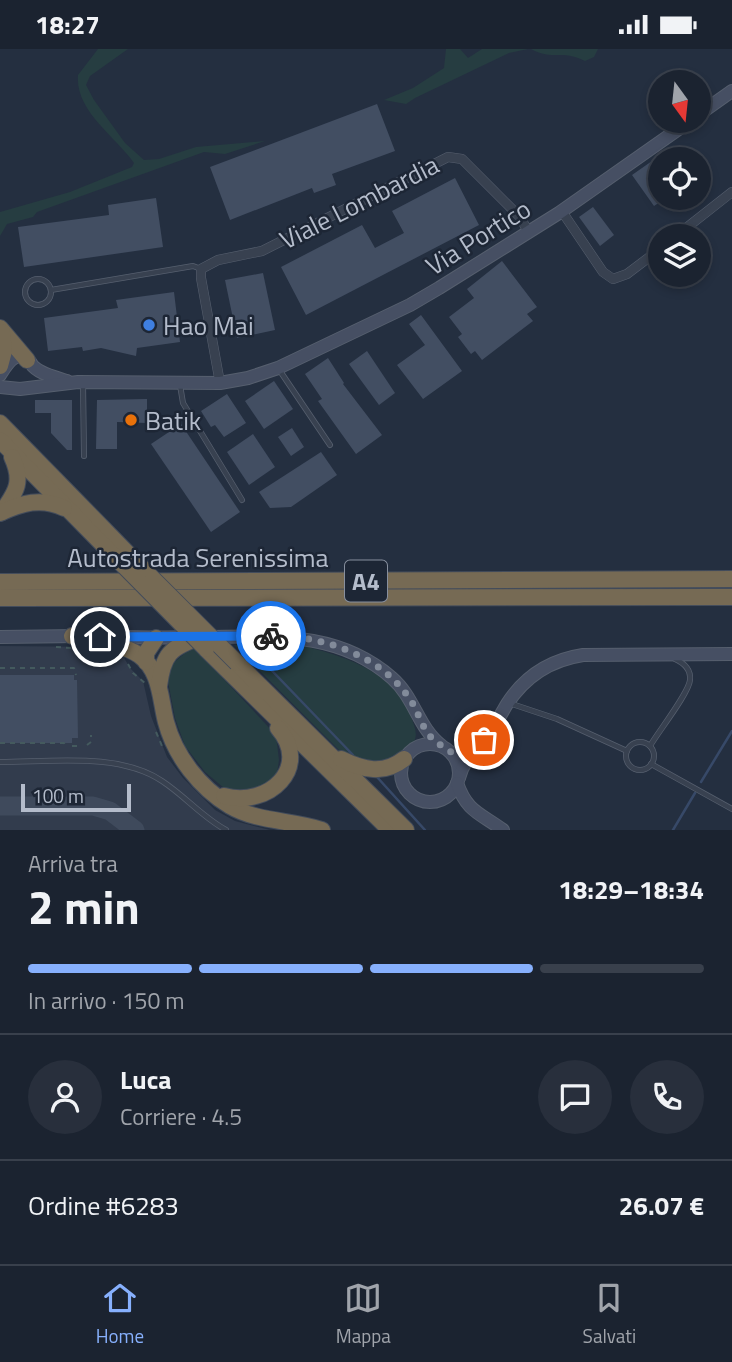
<!DOCTYPE html>
<html lang="it">
<head>
<meta charset="utf-8">
<style>
  body { margin:0; font-family:"Titillium Web",sans-serif; background:#282f3c; color:#f1f3f6; height:100vh; display:flex; flex-direction:column; font-size:26px; white-space:nowrap }
  * { box-sizing:border-box; margin:0 }
  p { font-size:23px; color:#a0a4ab }
  .icon { flex:none; width:38px; height:38px; fill:none; stroke:currentColor; stroke-width:2; stroke-linecap:round; stroke-linejoin:round }
  .map { position:relative; height:781px; overflow:hidden }
  .panel { display:flex; flex-direction:column; background:#1b2330; flex:1 }
  .panel>* { flex:none }
  .needle { width:46px; rotate:165deg }
  .tools { position:absolute; left:648px; top:21px; display:grid; gap:14px }
  .tools a { display:grid; place-items:center; width:63px; height:63px; border-radius:50%; background:#1b2330; box-shadow:0 4px 10px #0003,0 0 0 2px #39404c; font-size:35px }
  .scale { position:absolute; left:21px; bottom:18px; width:110px; box-sizing:border-box; padding-left:7px; border:4px solid #b4bccb; border-top:0; font-size:19px; line-height:24px; white-space:nowrap; color:#b4bccb; -webkit-text-stroke:5px #1d2635; paint-order:stroke }
  .pin { position:absolute; display:grid; place-items:center; width:60px; height:60px; color:#fff; margin:-30px; border:4px solid #fff; border-radius:50%; box-shadow:0 2px 7px #0007 }
  .courier { position:absolute; display:grid; place-items:center; width:70px; height:70px; margin:-35px; border:5px solid #1a73e8; border-radius:50%; background:#fff; color:#222; box-shadow:0 2px 9px #0007 }
  .headline em { font-style:normal; font-weight:700 }
  .headline div { display:flex; flex-direction:column-reverse }
  .headline { display:flex; align-items:center; justify-content:space-between; height:119px; padding:0 28px }
  h1 { font-size:46px; font-weight:700; line-height:52px }
  .bar { display:grid; grid-template-columns:repeat(4,1fr); gap:10px 7px; align-content:center; height:84px; padding:0 28px }
  .bar i { height:9px; border-radius:5px; background:#39404c }
  .bar .current { background:#87b0fd }
  .bar p { grid-column:span 4 }
  .line { display:flex; align-items:center; gap:18px; padding:0 28px; border-top:2px solid #39404c }
  .line div { flex:1 }
  .round { display:grid; place-items:center; flex:none; width:74px; height:74px; border-radius:37px; background:#282f3c }
  .status { display:flex; justify-content:space-between; align-items:center; height:49px; padding:0 35px; background:#1b2330; direction:ltr }
  .status svg { height:19px; fill:currentColor }
  .dock { display:flex; justify-content:space-around; align-items:center; height:98px; border-top:2px solid #39404c; background:#1b2330; font-size:19px; color:#a0a4ab }
  .dock a { display:grid; justify-items:center; gap:4px }
  .dock .current { color:#87b0fd }
  .map>svg:first-child { display:block }
</style>
</head>
<body>
<div class="status"><b>18:27</b><svg viewBox="0 0 49 12"><path d="M0 12V9h3v3zM5 12V6h3v6zM10 12V3h3v9zM15 12V0h3v12zM26 1h20v11H26zM47 4h2v5h-2z"/></svg></div>
<div class="map">
<svg width="732" height="781" viewBox="0 0 732 781">
  <rect width="100%" height="100%" fill="#242f40"/>
  <path fill="#323c4d" d="M0 597 101 598 123 607 130 619 143 632 151 667 167 708 183 729 215 761 235 772 270 781H0Z"/>
  <g fill="#263d41">
    <path d="M98 0H128L90 27 86 36 94 51 125 94 144 111 159 110 196 98 265 92 225 105 204 103 37 163 33 168 7 175 0 187V163L70 143 132 118 134 114C115 87 75 62 78 26Z"/>
    <path d="M446 0H460L468 9 482 0H528L509 4 415 49 406 55 384 51 413 39 444 19Z"/>
    <path d="M531 0H598L594 8 585 12C561 0 553 12 531 0Z"/>
    <path d="M287 593C333 604 394 618 411 668 414 676 419 686 413 694 406 704 393 710 383 717L342 704 234 596Z"/>
    <path d="M193 597 276 686 279 711 277 725 265 737 242 743 224 739 205 723 185 697 175 669 168 632 170 617Z"/>
  </g>
  <g fill="none" stroke-linecap="round" stroke-linejoin="round">
    <g stroke="#374968" stroke-width="2.5">
      <path d="M253 602 353 706"/>
      <path d="M377 728 425 781"/>
      <path d="M701 733 732 682"/>
      <path d="M673 781 695 744"/>
    </g>
    <path stroke="#3f4a5c" stroke-width="19" d="M0 757H93L110 762 135 781"/>
  </g>
  <g fill="#424e62">
    <path d="M377 55 395 102 332 125 336 136 314 144 312 139 230 171 210 118Z"/>
    <path d="M672 98 682 110H660V153L654 157 632 126Z"/>
    <path d="M455 129 479 176 306 266 281 218 362 176 375 199 404 184 392 162Z"/>
    <path d="M156 149 163 198 24 218 18 178 109 166 108 156Z"/>
    <path d="M593 158 614 186 600 197 579 168Z"/>
    <path d="M502 212 537 258 527 265 533 272 482 311 475 302 471 305 458 288 462 285 449 268 474 249 467 240Z"/>
    <path d="M263 224 275 281 237 289 225 231Z"/>
    <path d="M174 243 180 293 137 299 136 307 101 299 83 302 82 298 48 302 44 269 118 259 116 251Z"/>
    <path d="M421 266 462 322 423 350 397 316 425 296 409 275Z"/>
    <path d="M367 302 395 344 379 356 349 315Z"/>
    <path d="M328 309 344 334 343 335 382 386 356 405 318 352 322 350 305 325Z"/>
    <path d="M274 332 293 360 264 380 245 352Z"/>
    <path d="M227 345 246 374 224 388 215 376 211 378 201 362Z"/>
    <path d="M147 350V374L117 373V400H96L97 351Z"/>
    <path d="M35 351H72V401H67L51 384V364H35Z"/>
    <path d="M181 375 240 463 211 483 151 395Z"/>
    <path d="M292 379 304 398 291 407 278 388Z"/>
    <path d="M253 385 275 418 249 436 227 403Z"/>
    <path d="M321 403 337 426 291 458 270 459 259 443Z"/>
    <path d="M0 626H74V631H77L78 689H72V694H0Z"/>
  </g>
  <g fill="none" stroke-linecap="round" stroke-linejoin="round">
    <defs>
      <g id="lane">
        <circle cx="38" cy="243" r="13"/>
        <path d="M51 241 193 217 201 220"/>
        <path d="M280 322 330 396"/>
        <path d="M83 334 84 407"/>
        <path d="M180 336 183 354 242 451"/>
        <path d="M509 654 557 670 627 702"/>
        <circle cx="640" cy="707" r="14"/>
        <path d="M650 697C658 683 689 644 690 631 691 621 684 614 675 610"/>
        <path d="M0 713C51 713 119 703 162 732 185 747 202 768 226 781"/>
        <path d="M651 715 732 760"/>
      </g>
      <g id="street">
        <path d="M559 164H563L603 223 613 230 627 225 660 200"/>
        <path d="M676 187 732 143"/>
        <path d="M220 334 201 229V220L218 211 262 202 448 108 462 110 520 168 529 184"/>
      </g>
      <g id="secondary">
        <path d="M698 66 732 42"/>
        <path d="M0 326C6 317 16 298 30 313 32 315 32 317 34 318 41 325 57 329 67 332"/>
        <path d="M0 338 20 340 78 333 220 334 248 329 278 319 410 256 439 239 559 164 690 72"/>
        <path d="M0 588 80 587"/>
        <path d="M98 588C132 588 166 589 200 588 269 588 336 580 392 629 415 649 418 679 442 697"/>
        <circle cx="430" cy="724" r="29"/>
        <path d="M459 729C464 709 478 699 490 683 496 675 501 665 507 655 525 627 550 611 583 606L732 605"/>
        <path d="M457 734C467 763 480 764 503 781"/>
      </g>
      <g id="highway">
        <path d="M0 279 27 311"/>
        <path d="M0 317 4 302 2 283"/>
        <path d="M0 374 138 515"/>
        <path d="M0 391 124 517"/>
        <path d="M2 463C17 442 23 432 12 408"/>
        <path d="M0 464C22 454 41 448 64 459"/>
        <path d="M0 533 732 530"/>
        <path d="M0 549 732 548"/>
        <path d="M72 587C93 592 121 594 139 606 161 622 160 650 166 673 175 707 200 739 230 757 257 773 292 771 322 781"/>
        <path d="M206 600 390 781"/>
        <path d="M146 613V604L156 589"/>
        <path d="M237 614 406 781"/>
        <path d="M159 637C163 605 170 599 200 588"/>
        <path d="M341 710C363 721 384 726 404 710"/>
        <path d="M224 747C269 759 312 718 278 679"/>
      </g>
    </defs>
    <use href="#lane" stroke="#565f6e" stroke-width="6"/>
    <use href="#street" stroke="#565f6e" stroke-width="10"/>
    <use href="#secondary" stroke="#565f6e" stroke-width="14"/>
    <use href="#highway" stroke="#434c5b" stroke-width="18"/>
    <g stroke="#445a5e" stroke-width="2" stroke-dasharray="5 5" stroke-linecap="butt">
      <path d="M56 598 71 599"/>
      <path d="M128 615 133 624 145 634"/>
      <path d="M0 619H74L76 626"/>
      <path d="M156 683 162 697"/>
      <path d="M0 694H64L65 697"/>
      <path d="M87 696 91 693V686"/>
      <path d="M72 697H77"/>
    </g>
    <use href="#lane" stroke="#384150" stroke-width="4.5"/>
    <use href="#street" stroke="#384150" stroke-width="9"/>
    <use href="#secondary" stroke="#464f63" stroke-width="12"/>
    <use href="#highway" stroke="#766a54" stroke-width="16"/>
    <defs>
      <g id="highway-bridge">
        <path d="M138 515 237 614"/>
        <path d="M124 517 206 600"/>
      </g>
    </defs>
    <use href="#highway-bridge" stroke="#434c5b" stroke-width="18" stroke-linecap="butt"/>
    <use href="#highway-bridge" stroke="#766a54" stroke-width="16"/>
  </g>
  <g fill="none" stroke-linecap="round" stroke-linejoin="round">
    <path stroke="#828b9a" stroke-width="7" stroke-dasharray="0 12.6" d="M271 587C321 586 380 606 409 649 418 661 420 675 430 687 436 694 444 698 451 703L472 700 484 691"/>
    <path stroke="#1a73e8" stroke-width="9" d="M100 588 271 587"/>
  </g>
  <circle fill="#3f7fe0" stroke="#1d2635" stroke-width="2.5" cx="149" cy="276" r="7"/>
  <circle fill="#e8710a" stroke="#1d2635" stroke-width="2.5" cx="131" cy="371" r="7"/>
  <g text-anchor="middle" dominant-baseline="central" stroke-width="5" stroke-linejoin="round" paint-order="stroke">
    <rect fill="#1d2635" stroke="#878f9e" stroke-width="2" x="345" y="511.5" width="42" height="41" rx="5"/>
    <g font-size="24" font-weight="bold" fill="#b4bccb">
      <text x="366" y="532">A4</text>
    </g>
    <g font-size="26" fill="#b4bccb" stroke="#1d2635">
      <text transform="translate(359 153) rotate(-27)">Viale Lombardia</text>
      <text transform="translate(478 188) rotate(-32)">Via Portico</text>
      <text x="198" y="508">Autostrada Serenissima</text>
    </g>
    <g font-size="26" fill="#b4bccb" stroke="#1d2635" text-anchor="start">
      <text x="163" y="276">Hao Mai</text>
      <text x="145" y="371">Batik</text>
    </g>
  </g>
</svg>
<div class="tools">
<a><svg class="needle" viewBox="-14 -14 28 28"><path d="M0-13l5 13h-10z" fill="#e53935"/><path d="M0 13l5-13h-10z" fill="#a0a4ab"/></svg></a>
<a><svg class="icon" aria-label="locate" viewBox="0 0 24 24"><circle cx="12" cy="12" r="6"/><path d="M12 2v4M12 18v4M2 12h4M18 12h4"/></svg></a>
<a><svg class="icon" aria-label="layers" viewBox="0 0 24 24"><path d="M12 4l9 5-9 5-9-5zM3 14l9 5 9-5"/></svg></a>
</div>
<div class="scale">100 m</div>
<div class="pin" style="left:484px;top:691px;background:#ea580c"><svg class="icon" aria-label="bag" viewBox="0 0 24 24"><path d="M5 8h14l-1 12H6zM9 8a3 3 0 0 1 6 0"/></svg></div>
<div class="pin" style="left:100px;top:588px;background:#1f2937"><svg class="icon" aria-label="home" viewBox="0 0 24 24"><path d="M3 11l9-7 9 7M6 9v11h12V9"/></svg></div>
<div class="courier" style="left:271px;top:587px"><svg class="icon" aria-label="bike" viewBox="0 0 24 24"><circle cx="6" cy="16" r="4"/><circle cx="18" cy="16" r="4"/><path d="M6 16l4-8h5l3 8M10 8l3 8H6M13 5h3"/></svg></div>
</div>
<section class="panel">
<div class="headline"><div><h1>2 min</h1><p>Arriva tra</p></div><em>18:29–18:34</em></div>
<div class="bar"><i class="current"></i><i class="current"></i><i class="current"></i><i></i><p>In arrivo · 150 m</p></div>
<div class="line" style="height:126px"><a class="round"><svg class="icon" aria-label="person" viewBox="0 0 24 24"><circle cx="12" cy="8" r="4"/><path d="M4 21q1-7 8-7t8 7"/></svg></a><div><b>Luca</b><p>Corriere · 4.5</p></div><a class="round"><svg class="icon" aria-label="chat" viewBox="0 0 24 24"><path d="M4 5h16v11H9l-5 4z"/></svg></a><a class="round"><svg class="icon" aria-label="phone" viewBox="0 0 24 24"><path d="M5 4h4l2 5-3 2q2 4 5 5l2-3 5 2v4C11 20 4 13 5 4z"/></svg></a></div>
<div class="line" style="height:91px"><div>Ordine #6283</div><b>26.07 €</b></div>
</section>
<nav class="dock">
<a class="current"><svg class="icon" aria-label="home" viewBox="0 0 24 24"><path d="M3 11l9-7 9 7M6 9v11h12V9"/></svg>Home</a>
<a><svg class="icon" aria-label="map" viewBox="0 0 24 24"><path d="M3 6l6-2 6 2 6-2v14l-6 2-6-2-6 2zM9 4v14M15 6v14"/></svg>Mappa</a>
<a><svg class="icon" aria-label="saved" viewBox="0 0 24 24"><path d="M7 4h10v16l-5-4-5 4z"/></svg>Salvati</a>
</nav>
</body>
</html>
